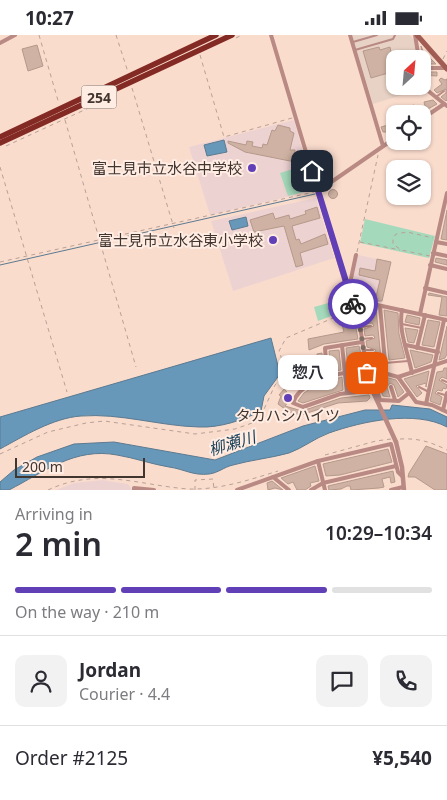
<!DOCTYPE html>
<html lang="en">
<head>
<meta charset="utf-8">
<style>
  body { margin:0; font-family:"Noto Sans","Noto Sans JP",sans-serif; background:#f2f2f3; color:#2b2b33; height:100vh; display:flex; flex-direction:column; font-size:19px; white-space:nowrap }
  * { box-sizing:border-box; margin:0 }
  p { font-size:16px; color:#7c7c81 }
  .icon { flex:none; width:28px; height:28px; fill:none; stroke:currentColor; stroke-width:2; stroke-linecap:round; stroke-linejoin:round }
  .map { position:relative; height:455px; overflow:hidden }
  .details { display:flex; flex-direction:column; background:#fff; flex:1 }
  .details>* { flex:none }
  .needle { width:32px; rotate:26deg }
  .buttons { position:absolute; left:386px; top:15px; display:grid; gap:10px }
  .buttons a { display:grid; place-items:center; width:45px; height:45px; border-radius:10px; background:#fff; box-shadow:0 1px 4px #0004; font-size:25px }
  .scale { position:absolute; left:15px; bottom:12px; width:130px; box-sizing:border-box; padding-left:5px; border:2px solid #41352f; border-top:0; font-size:14px; line-height:18px; white-space:nowrap; color:#41352f; -webkit-text-stroke:4px #ffece3; paint-order:stroke }
  .pin { position:absolute; display:grid; place-items:center; width:42px; height:42px; color:#fff; margin:-21px; border-radius:10px; box-shadow:0 2px 8px #0006 }
  .courier { position:absolute; display:grid; place-items:center; width:50px; height:50px; margin:-25px; border:4px solid #613fb7; border-radius:50%; background:#fff; color:#222; box-shadow:0 1px 6px #0007 }
  .bubble { position:absolute; height:35px; border-radius:10px; background:#fff; box-shadow:0 1px 4px #0004; font-size:16px; font-weight:600; line-height:35px; text-align:center }
  .summary em { font-style:normal; font-weight:600 }
  .summary div { display:flex; flex-direction:column-reverse }
  .summary { display:flex; align-items:center; justify-content:space-between; height:85px; padding:0 15px }
  h1 { font-size:32px; font-weight:600; line-height:38px }
  .bar { display:grid; grid-template-columns:repeat(4,1fr); gap:8px 5px; align-content:center; height:60px; padding:0 15px }
  .bar i { height:6px; border-radius:4px; background:#e1e1e2 }
  .bar .on { background:#613fb7 }
  .bar p { grid-column:span 4 }
  .line { display:flex; align-items:center; gap:12px; padding:0 15px; border-top:1px solid #e1e1e2 }
  .line div { flex:1 }
  .round { display:grid; place-items:center; flex:none; width:52px; height:52px; border-radius:10px; background:#f2f2f3 }
  .status { display:flex; justify-content:space-between; align-items:center; height:35px; padding:0 25px; background:#fff; direction:ltr }
  .status svg { height:14px; fill:currentColor }
  .map>svg:first-child { display:block }
</style>
</head>
<body>
<div class="status"><b>10:27</b><svg viewBox="0 0 49 12"><path d="M0 12V9h3v3zM5 12V6h3v6zM10 12V3h3v9zM15 12V0h3v12zM26 1h20v11H26zM47 4h2v5h-2z"/></svg></div>
<div class="map">
<svg width="447" height="455" viewBox="0 0 447 455">
  <rect width="100%" height="100%" fill="#fadccd"/>
  <g fill="#edd2d2">
    <path d="M294 85 313 153 312 156 210 180 189 112Z"/>
    <path d="M316 163 334 223 233 256 211 186Z"/>
    <path d="M358 220 391 227 382 268 353 262 351 257Z"/>
    <path d="M102 445 128 449 132 455H56L74 448Z"/>
  </g>
  <path fill="#e8d2c5" d="M352 0H410L415 7 417 24H395V51H403L405 59 373 69Z"/>
  <g fill="#a5d9bb">
    <path d="M306 130 312 155 288 161 280 138Z"/>
    <path d="M365 184 435 201 429 223 360 208Z"/>
    <path d="M346 263 350 274 318 286 314 272Z"/>
  </g>
  <g fill="#6798ba" stroke="#5c7a90">
    <path d="M224 105 227 117 207 121 204 110Z"/>
    <path d="M246 182 248 191 232 195 229 186Z"/>
    <path d="M271 303 280 339 264 361 261 376C243 385 220 393 199 392 159 391 121 378 81 381 53 383 24 401 0 414V382Z"/>
    <path d="M392 370 430 374 447 382V392C415 375 363 386 329 398 315 403 303 413 289 418 271 423 251 425 233 430 224 432 218 438 209 439 193 441 184 434 169 432 151 429 135 423 117 420 75 412 44 437 9 455H0V447L14 435 37 422 74 409 114 407 215 425 303 391 365 375H390Z"/>
  </g>
  <g fill="none" stroke-linecap="round" stroke-linejoin="round">
    <path stroke="#5c7a90" stroke-width="1" d="M0 230 315 159"/>
  </g>
  <g fill="#cfb2a3" stroke="#b5998a">
    <path d="M37 10 43 31 28 36 22 14Z"/>
    <path d="M421 11 423 16 436 29H423Z"/>
    <path d="M379 12 380 15 390 12 395 36 371 43 363 16Z"/>
    <path d="M422 37H437V41L422 40Z"/>
    <path d="M441 43 445 45 447 44V65L446 66 441 62 446 58V54L437 58 434 55 442 49 439 45Z"/>
    <path d="M433 65 437 69 426 75 424 67Z"/>
    <path d="M414 70 416 79H413L412 75 401 78 400 74Z"/>
    <path d="M395 88V97H383L381 92Z"/>
    <path d="M278 90 290 93V96L294 98 290 115H295V127L245 117 228 108V106L246 110 247 106 253 107 252 111 262 113 263 109 267 110 272 95 275 96Z"/>
    <circle cx="333" cy="159" r="4.5"/>
    <path d="M317 172 320 183 292 191 296 205 299 204 301 209 325 199 328 209 300 218 303 230 296 232 284 191 254 197 250 185 273 178 275 184 289 180 290 184 306 179 305 176Z"/>
    <path d="M447 175V205L441 204Z"/>
    <path d="M436 223 447 225V230L435 227Z"/>
    <path d="M377 224 391 227 382 266H375L380 245 359 240 360 233 375 236Z"/>
    <path d="M429 258 447 262V281L439 280 442 262 428 260Z"/>
    <path d="M367 273 376 274 382 334 370 328 368 318H374L376 315 367 312 366 306 375 303 373 300 365 301 364 294 374 291 372 288 363 289 361 277 366 276Z"/>
    <path d="M384 275 398 278 399 299 405 323 389 325Z"/>
    <path d="M407 280 420 283 419 290 405 287Z"/>
    <path d="M354 283 358 304 324 309 309 315 308 304 344 297 341 285Z"/>
    <path d="M428 285 440 287 434 312 422 310Z"/>
    <path d="M447 291V319L445 323 439 325Z"/>
    <path d="M405 293 418 295 414 308 408 307Z"/>
    <path d="M359 311 361 319 352 321 353 328 362 329 363 353 350 354 349 339 354 338V331L348 332 346 313Z"/>
    <path d="M339 315 341 335 331 337 329 316Z"/>
    <path d="M410 315 433 320 431 327 415 333Z"/>
    <path d="M322 318 323 339 302 350 297 342 306 338 308 341 318 335 317 327H315L314 324 317 323V319Z"/>
    <path d="M444 333H447V344L442 342 439 345 447 350 446 354 443 353 442 356 438 355 435 358 442 362 440 370 430 366 437 337 443 336Z"/>
    <path d="M429 336 426 352V348L416 351 422 358 417 362 404 344Z"/>
    <path d="M374 339 396 345 404 357 398 362 394 350 390 348 387 352 390 362 383 361Z"/>
    <path d="M342 342 343 355 303 368 298 366 304 358 316 350Z"/>
    <path d="M284 354 292 362 285 371 302 376 341 363 369 360 370 363 367 366 338 368 301 380 289 377 278 369 281 361 279 360Z"/>
    <path d="M426 411 447 419V455H435L415 442H408L409 438Z"/>
    <path d="M388 414 392 427 340 440 326 441 323 429Z"/>
    <path d="M315 431 319 446 310 448 311 451 305 455H297L293 447 288 449 281 443Z"/>
    <path d="M393 436 395 447 391 448 390 442 382 444 384 452 379 453 351 455 350 451H347L341 454 329 455 328 451Z"/>
    <path d="M272 446 283 455 275 453 268 455 267 448Z"/>
  </g>
  <g fill="none" stroke-linecap="round" stroke-linejoin="round">
    <g stroke="#b8a195" stroke-width="1" stroke-dasharray="4 4" stroke-linecap="butt">
      <path d="M39 0 59 69"/>
      <path d="M116 0 128 37"/>
      <path d="M236 3 242 0"/>
      <path d="M200 20 224 102 292 83"/>
      <path d="M443 24 447 16"/>
      <path d="M132 53 174 193"/>
      <path d="M65 85 136 332"/>
      <path d="M6 111 106 65"/>
      <path d="M0 132 67 357"/>
      <path d="M360 207 400 215"/>
      <path d="M357 217 378 120"/>
      <path d="M430 221 401 215 393 209V203L396 199 407 197 433 203"/>
      <path d="M0 227 314 157"/>
      <path d="M400 404C418 403 431 407 447 415"/>
      <path d="M0 419 48 397 86 388 104 386 195 399 235 394 255 387 260 383 275 350 284 341V331L279 316 286 303 352 275"/>
      <path d="M325 420 376 406 391 404"/>
      <path d="M48 455C97 432 138 450 188 454 219 455 249 445 278 436"/>
      <path d="M195 455V445L213 444 214 455"/>
    </g>
    <g stroke="#b98a83" stroke-width="2">
      <path d="M353 7 377 0"/>
      <path d="M355 15 393 4 395 0"/>
      <path d="M436 62 444 56"/>
      <path d="M402 289 422 293"/>
      <path d="M361 292 371 291"/>
      <path d="M362 304 372 303"/>
      <path d="M365 315H373"/>
      <path d="M385 328 408 326"/>
      <path d="M442 345 447 347"/>
      <path d="M419 352 429 357"/>
      <path d="M438 358 445 360"/>
    </g>
    <g stroke="#b98a83" stroke-width="4">
      <path d="M271 0 346 251 359 285 369 348"/>
      <path d="M350 0 383 111"/>
      <path d="M415 0 419 24"/>
      <path d="M0 8 15 0"/>
      <path d="M422 33H446"/>
      <path d="M422 51 447 71"/>
      <path d="M422 84 444 69"/>
      <path d="M317 154 327 150 395 103"/>
      <path d="M436 207 447 209"/>
      <path d="M433 218 447 221"/>
      <path d="M430 230 447 234"/>
      <path d="M425 253 447 258"/>
      <path d="M348 258 356 220"/>
      <path d="M380 271 386 338"/>
      <path d="M355 274 368 268 447 285"/>
      <path d="M402 275C398 296 408 317 412 338"/>
      <path d="M420 279 447 158"/>
      <path d="M342 310 347 358"/>
      <path d="M406 310 438 317"/>
      <path d="M417 313 425 280"/>
      <path d="M366 333 398 342 447 326"/>
      <path d="M345 338C327 340 299 349 293 368L303 372 340 359 366 356 368 342 373 344 380 365 399 366 409 358"/>
      <path d="M327 340 325 313 362 307"/>
      <path d="M398 342 416 367 432 370 447 377"/>
      <path d="M391 352 395 365"/>
      <path d="M426 369 444 285"/>
      <path d="M443 375 447 358"/>
      <path d="M318 426 325 455"/>
      <path d="M273 442 289 455"/>
      <path d="M134 455V453L154 455"/>
      <path d="M237 455 318 426 391 409 398 437 403 442"/>
      <path d="M311 455 323 448 396 431"/>
      <path d="M391 455 403 452"/>
    </g>
    <path stroke="#b98a83" stroke-width="4.5" d="M396 407 402 432 404 455"/>
    <path stroke="#a15d54" stroke-width="5" d="M417 0 447 34"/>
    <g stroke="#842a24" stroke-width="5.5">
      <path d="M0 102 216 0"/>
      <path d="M0 108 232 0"/>
    </g>
    <path stroke="#b98a83" stroke-width="4.5" d="M369 348 396 407"/>
  </g>
  <g fill="none" stroke-linecap="round" stroke-linejoin="round">
    <path stroke="#826f66" stroke-width="5" stroke-dasharray="0 9" d="M353 269 359 285 367 338"/>
    <path stroke="#613fb7" stroke-width="6" d="M312 136 353 269"/>
  </g>
  <g fill="#613fb7" stroke="#ffece3" stroke-width="2">
    <circle cx="252" cy="133" r="5"/>
    <circle cx="273" cy="205" r="5"/>
    <circle cx="288" cy="363" r="5"/>
  </g>
  <g text-anchor="middle" dominant-baseline="central" stroke-width="4" stroke-linejoin="round" paint-order="stroke">
    <rect fill="#ffece3" stroke="#7a6c65" stroke-width="1" x="81.5" y="50.5" width="35" height="23" rx="4"/>
    <g font-size="14" font-weight="bold" fill="#41352f">
      <text x="99" y="62">254</text>
    </g>
    <g font-size="15" fill="#41352f" stroke="#ffece3" text-anchor="end">
      <text x="242" y="133">富士見市立水谷中学校</text>
      <text x="263" y="205">富士見市立水谷東小学校</text>
      <text x="288" y="380" text-anchor="middle">タカハシハイツ</text>
    </g>
    <g font-size="16" font-style="italic" fill="#133b53" stroke="#ffece3">
      <text transform="translate(232 408) rotate(-17)">柳瀬川</text>
    </g>
  </g>
</svg>
<div class="buttons">
<a><svg class="needle" viewBox="-14 -14 28 28"><path d="M0-13l5 13h-10z" fill="#e53935"/><path d="M0 13l5-13h-10z" fill="#7c7c81"/></svg></a>
<a><svg class="icon" aria-label="locate" viewBox="0 0 24 24"><circle cx="12" cy="12" r="6"/><path d="M12 2v4M12 18v4M2 12h4M18 12h4"/></svg></a>
<a><svg class="icon" aria-label="layers" viewBox="0 0 24 24"><path d="M12 4l9 5-9 5-9-5zM3 14l9 5 9-5"/></svg></a>
</div>
<div class="scale">200 m</div>
<div class="pin" style="left:367px;top:338px;background:#ea580c"><svg class="icon" aria-label="bag" viewBox="0 0 24 24"><path d="M5 8h14l-1 12H6zM9 8a3 3 0 0 1 6 0"/></svg></div>
<div class="pin" style="left:312px;top:136px;background:#1f2937"><svg class="icon" aria-label="home" viewBox="0 0 24 24"><path d="M3 11l9-7 9 7M6 9v11h12V9"/></svg></div>
<div class="courier" style="left:353px;top:269px"><svg class="icon" aria-label="bike" viewBox="0 0 24 24"><circle cx="6" cy="16" r="4"/><circle cx="18" cy="16" r="4"/><path d="M6 16l4-8h5l3 8M10 8l3 8H6M13 5h3"/></svg></div>
<div class="bubble" style="left:278px;top:320px;width:60px">惣八</div>
</div>
<section class="details">
<div class="summary"><div><h1>2 min</h1><p>Arriving in</p></div><em>10:29–10:34</em></div>
<div class="bar"><i class="on"></i><i class="on"></i><i class="on"></i><i></i><p>On the way · 210 m</p></div>
<div class="line" style="height:90px"><a class="round"><svg class="icon" aria-label="person" viewBox="0 0 24 24"><circle cx="12" cy="8" r="4"/><path d="M4 21q1-7 8-7t8 7"/></svg></a><div><b>Jordan</b><p>Courier · 4.4</p></div><a class="round"><svg class="icon" aria-label="chat" viewBox="0 0 24 24"><path d="M4 5h16v11H9l-5 4z"/></svg></a><a class="round"><svg class="icon" aria-label="phone" viewBox="0 0 24 24"><path d="M5 4h4l2 5-3 2q2 4 5 5l2-3 5 2v4C11 20 4 13 5 4z"/></svg></a></div>
<div class="line" style="height:65px"><div>Order #2125</div><b>¥5,540</b></div>
</section>
</body>
</html>
